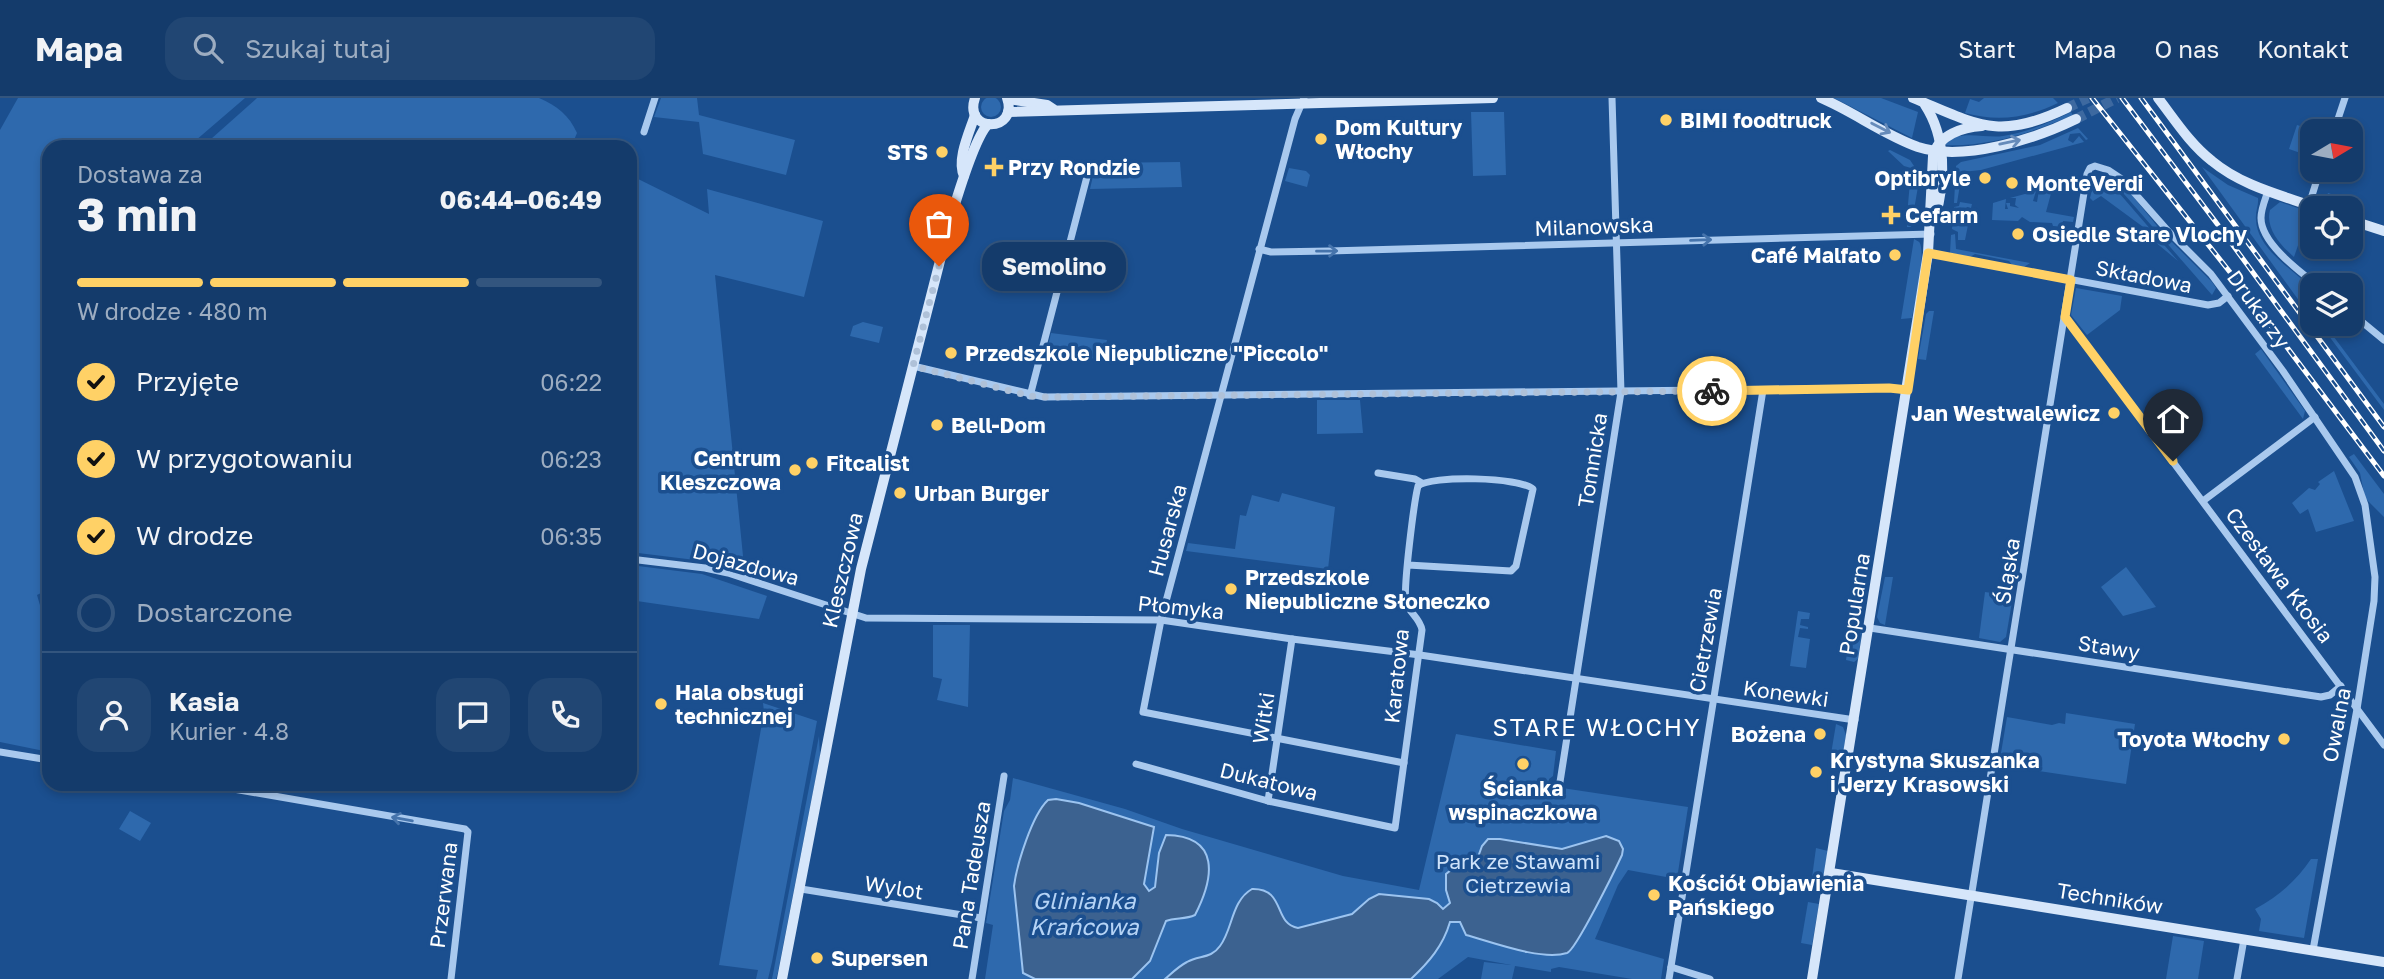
<!DOCTYPE html>
<html lang="pl">
<head>
<meta charset="utf-8">
<style>
  body { margin:0; font-family:"Golos Text",sans-serif; background:#214673; color:#f1f3f6; height:100vh; display:flex; flex-direction:column; font-size:26px; white-space:nowrap }
  * { box-sizing:border-box; margin:0 }
  p { font-size:23px; color:#9dadc1 }
  .icon { flex:none; width:38px; height:38px; fill:none; stroke:currentColor; stroke-width:2; stroke-linecap:round; stroke-linejoin:round }
  .map { position:relative; flex:1; overflow:hidden }
  .panel { position:absolute; left:42px; top:42px; width:595px; height:651px; display:flex; flex-direction:column; background:#143b6b; border-radius:21px; box-shadow:0 4px 10px #0003,0 0 0 2px #33557e }
  .panel>* { flex:none }
  .needle { width:46px; rotate:80deg }
  .fabs { position:absolute; left:2300px; top:21px; display:grid; gap:14px }
  .fabs a { display:grid; place-items:center; width:63px; height:63px; border-radius:14px; background:#143b6b; box-shadow:0 4px 10px #0003,0 0 0 2px #33557e; font-size:35px }
  .pin { position:absolute; display:grid; place-items:center; width:60px; height:60px; color:#fff; margin:-72px -30px; border-radius:50% 50% 50% 0; rotate:-45deg; box-shadow:0 0 7px #0007 }
  .pin .icon { rotate:45deg }
  .courier { position:absolute; display:grid; place-items:center; width:70px; height:70px; margin:-35px; border:5px solid #ffd166; border-radius:50%; background:#fff; color:#222; box-shadow:0 2px 9px #0007 }
  .bubble { position:absolute; height:49px; border-radius:21px; background:#143b6b; box-shadow:0 4px 10px #0003,0 0 0 2px #33557e; font-size:23px; font-weight:700; line-height:49px; text-align:center }
  .summary em { font-style:normal; font-weight:700 }
  .summary div { display:flex; flex-direction:column-reverse }
  .summary { display:flex; align-items:center; justify-content:space-between; height:119px; padding:0 35px }
  h1 { font-size:46px; font-weight:700; line-height:52px }
  .bar { display:grid; grid-template-columns:repeat(4,1fr); gap:10px 7px; align-content:center; height:84px; padding:0 35px }
  .bar i { height:9px; border-radius:5px; background:#33557e }
  .bar .on { background:#ffd166 }
  .bar p { grid-column:span 4 }
  .line { display:flex; align-items:center; gap:18px; padding:0 35px; border-top:2px solid #33557e }
  .line div { flex:1 }
  .round { display:grid; place-items:center; flex:none; width:74px; height:74px; border-radius:21px; background:#214673 }
  ol { padding:0 35px; list-style:none }
  li { display:flex; align-items:center; gap:21px; height:77px }
  li p { margin-inline-start:auto }
  li .icon { padding:7px; border-radius:50%; background:#ffd166; color:#111; stroke-width:4 }
  li:last-child { color:#9dadc1 }
  li i { width:38px; height:38px; border:4px solid #33557e; border-radius:50% }
  header { display:flex; align-items:center; gap:42px; box-sizing:border-box; height:98px; padding:0 35px; background:#143b6b; border-bottom:2px solid #33557e }
  header strong { font-size:33px }
  nav { display:flex; gap:38px; margin-inline-start:auto; font-size:24px }
  .search { width:490px; height:63px; background:#214673; display:flex; align-items:center; gap:18px; box-sizing:border-box; padding:0 24px; border-radius:21px; color:#9dadc1; font-size:26px }
  .map>svg:first-child { display:block }
</style>
</head>
<body>
<header>
<strong>Mapa</strong>
<div class="search"><svg class="icon" aria-label="search" viewBox="0 0 24 24"><circle cx="10" cy="10" r="6"/><path d="M15 15l6 6"/></svg>Szukaj tutaj</div>
<nav><a>Start</a><a>Mapa</a><a>O nas</a><a>Kontakt</a></nav>
</header>
<div class="map">
<svg width="2384" height="881" viewBox="0 0 2384 881">
  <rect width="100%" height="100%" fill="#1b4f8f"/>
  <g fill="#2e69ad">
    <circle cx="991" cy="9" r="10"/>
    <path d="M18 0H245L188 49H49V491L37 497 49 538V654L0 644V32Z"/>
    <path d="M257 0H539C557 8 569 17 577 35L571 49H202Z"/>
    <path d="M661 0H697L699 17 795 42 786 77 703 56 699 24 654 19Z"/>
    <path d="M1834 0H1881L1918 14 1912 40Z"/>
    <path d="M1984 0H2053L2058 5C2027 20 1998 24 1965 15L1970 1 1979 4Z"/>
    <path d="M1471 14H1504L1506 77 1473 78Z"/>
    <path d="M2071 14 2073 17C2034 34 1988 49 1945 47 1957 30 1985 41 2003 38 2027 34 2049 25 2071 14Z"/>
    <path d="M2297 27 2316 33H2312V59L2289 51Z"/>
    <path d="M2078 30 2088 41 2086 42 2080 35 2070 36 2068 42 2073 45 2079 38 2084 44 1981 72 1962 74 1957 105H1954L1956 68 1961 64 2040 47Z"/>
    <path d="M1890 52 1910 62 1920 77 1911 129H1907C1907 109 1910 90 1911 70L1904 68 1888 53Z"/>
    <path d="M1180 64 1182 89 1090 91 1096 65Z"/>
    <path d="M2202 69 2228 87 2258 100C2259 107 2255 114 2256 122 2257 151 2293 172 2312 190V214L2303 202 2300 204Z"/>
    <path d="M1289 70 1306 73 1310 77 1307 89 1285 83Z"/>
    <path d="M630 77 709 116 707 91 823 123 804 199 715 177 744 468 630 454Z"/>
    <path d="M2116 83 2127 91 2162 134 2212 184 2216 190 2212 197 2117 88Z"/>
    <path d="M2053 88 2046 114 2074 119 2073 124 2063 123 2062 129 2053 128 2052 125 2030 124 2022 119 2018 123 1992 122 1993 105 2006 101 2005 111H2008L2006 105H2010V108L2019 110 2015 107 2016 100H2010L2036 93 2033 103 2037 104 2039 92Z"/>
    <path d="M2113 88 2178 163 2148 138 2150 134 2101 98 2093 103 2090 100 2092 92Z"/>
    <path d="M2328 95 2358 105 2355 114 2351 116 2350 110H2335L2324 106Z"/>
    <path d="M1960 104 1972 106 1971 110 1967 109 1966 112 1970 113 1968 124H1964V127H1968L1965 142H1958V134L1952 131 1954 109 1959 108Z"/>
    <path d="M2280 104 2312 115 2311 124H2306L2294 159C2281 148 2265 130 2270 112Z"/>
    <path d="M1955 136 1956 151 2030 165 2024 169 2012 167 2009 163 1975 156 1970 159 1950 155 1951 137Z"/>
    <path d="M1914 141C1919 144 1920 143 1921 149 1924 165 1915 203 1912 220L1901 221Z"/>
    <path d="M2076 190 2122 198 2120 212 2087 237 2071 217Z"/>
    <path d="M1929 213H1934L1926 262 1918 261 1926 216Z"/>
    <path d="M863 224 883 229 879 245 850 238 853 228Z"/>
    <path d="M2320 226H2334L2328 231 2384 306V312Z"/>
    <path d="M1051 235 1107 242 1102 263 1048 248Z"/>
    <path d="M2261 251 2305 313 2303 321 2255 256Z"/>
    <path d="M1317 302H1360L1363 335 1317 336Z"/>
    <path d="M2354 356 2384 396V419L2365 400 2360 375 2349 359Z"/>
    <path d="M2334 373 2354 423 2316 434 2308 411 2300 416 2292 405 2309 390 2315 392 2320 386 2318 384Z"/>
    <path d="M1282 395 1335 409 1328 471 1186 453 1188 445 1235 451 1240 417 1246 418 1252 397 1279 404Z"/>
    <path d="M630 467 702 476 767 498 759 521 630 502Z"/>
    <path d="M2126 469 2156 509 2123 518 2101 489Z"/>
    <path d="M1885 479H1893L1885 527 1880 525 1877 519Z"/>
    <path d="M1985 494 2013 498 2006 539 2000 544 1979 540Z"/>
    <path d="M1798 513 1810 515 1809 521H1801L1800 527 1808 529V531L1800 530 1798 539 1810 541 1806 570 1790 568Z"/>
    <path d="M933 527H970L968 609 937 602 942 581 933 579Z"/>
    <path d="M1851 529 1859 531 1862 534 1858 561 1854 564 1846 562Z"/>
    <path d="M763 605 817 623 772 864 768 881H756L758 872 719 867 764 614Z"/>
    <path d="M2066 615 2135 626 2126 686 1999 667 2007 619 2052 627 2059 625 2065 626Z"/>
    <path d="M1836 626 1843 629 1846 637 1842 663 1830 662Z"/>
    <path d="M1456 636 1556 653 1553 678 1549 681V688L1688 709 1677 781 1628 772 1618 787 1595 841 1664 861 1661 881H1632L1559 869 1551 871V874L1515 868 1512 881H1481L1484 864 1511 867 1468 859 1438 881H977H985L993 827 986 825 1004 713 1010 702 1013 680 1125 711 1182 731 1343 778 1419 792Z"/>
    <path d="M819 638 820 658 778 874 776 881H772Z"/>
    <path d="M130 713 151 725 140 743 119 731Z"/>
    <path d="M1816 750 1828 753 1822 788 1811 787Z"/>
    <path d="M2311 761H2318L2304 840 2259 833 2261 821 2255 811C2279 798 2296 783 2311 761Z"/>
    <path d="M1808 804 1819 806 1812 847 1801 845Z"/>
    <path d="M2173 838 2204 843 2198 881H2166Z"/>
  </g>
  <g fill="#3c6290" stroke="#9cc4f0" stroke-width="2">
    <path d="M1056 701 1079 705 1154 729 1144 786 1149 793 1155 789 1159 755 1166 737C1221 738 1214 780 1195 817 1185 822 1175 819 1166 823L1150 863 1132 881H1035L1023 875 1014 788C1017 766 1032 717 1048 702Z"/>
    <path d="M1606 738 1619 743 1623 751 1622 757C1616 770 1576 852 1567 855 1541 863 1492 844 1466 837L1460 824H1450C1443 848 1429 864 1411 881H1165C1172 875 1179 868 1187 864 1199 857 1211 861 1220 848 1233 831 1231 803 1252 791 1286 790 1273 826 1298 830L1352 816 1369 801 1379 796 1429 801 1437 805 1443 811 1450 805 1446 792V776L1451 772 1474 770 1482 748 1488 741H1500L1562 751Z"/>
  </g>
  <g fill="none" stroke-linecap="round" stroke-linejoin="round">
    <g stroke="#3d69a0" stroke-width="10" stroke-dasharray="10 5" stroke-linecap="butt">
      <path d="M2067 10 2088 0"/>
      <path d="M2076 21 2117 0"/>
    </g>
    <g stroke="#a9c9ee" stroke-width="7">
      <path d="M1304 0 1295 21 1161 522 1143 614 1404 665"/>
      <path d="M2334 33 2345 0"/>
      <path d="M644 34 655 0"/>
      <path d="M2268 93C2265 102 2261 111 2261 120 2261 145 2299 173 2317 187"/>
      <path d="M2309 107 2320 72"/>
      <path d="M1259 151 1271 154 1329 153 1931 136"/>
      <path d="M1928 155 2208 207 2219 205 2228 198"/>
      <path d="M2350 214 2384 242"/>
      <path d="M2065 219 2384 647"/>
      <path d="M913 268 1044 299 1889 290 1908 292"/>
      <path d="M1030 298 1089 71"/>
      <path d="M1378 375 1415 381 1422 385"/>
      <path d="M2203 403 2315 319"/>
      <path d="M630 461 705 470 728 475 866 520 1161 522 1292 541 1420 557 1855 622"/>
      <path d="M1870 530 2321 599 2330 597 2341 588"/>
      <path d="M0 654 49 662"/>
      <path d="M1136 666 1268 703 1395 730 1422 532C1420 520 1409 515 1406 504 1403 490 1414 404 1418 388 1431 377 1520 379 1533 391L1516 468 1511 473 1408 467"/>
      <path d="M1560 684 1621 294 1612 0"/>
      <path d="M205 686 465 731 468 734 451 881"/>
      <path d="M1268 703 1292 541"/>
      <path d="M801 791 981 820"/>
      <path d="M1671 869 1710 881"/>
      <path d="M972 881 1004 678"/>
      <path d="M1669 881 1763 292"/>
      <path d="M1958 881 2087 76 2090 70 2095 68 2108 72 2123 82 2169 134 2211 176 2283 273 2355 379 2365 407 2375 479 2374 503 2357 611 2313 852"/>
      <path d="M2237 881 2244 841"/>
    </g>
    <g stroke="#d6e6fa" stroke-width="10">
      <path d="M975 0C963 35 1019 35 1007 0"/>
      <path d="M1821 0C1854 14 1884 37 1918 49 1964 64 2035 41 2076 21"/>
      <path d="M1913 0C1978 27 1998 43 2067 10"/>
      <path d="M2158 0C2175 22 2190 46 2212 63 2242 88 2281 97 2317 110"/>
      <path d="M1008 1 1047 7 1053 11"/>
      <path d="M1925 7C1946 39 1946 83 1935 119"/>
      <path d="M1008 14 1493 0"/>
      <path d="M964 78C956 62 970 33 975 17"/>
      <path d="M2350 122 2384 133"/>
      <path d="M1831 775 2384 864"/>
      <path d="M782 881 861 471 952 116C958 96 975 40 988 26"/>
      <path d="M1812 881 1928 155 1933 58C1938 37 1963 29 1982 28"/>
    </g>
    <defs>
      <g id="rail">
        <path d="M2092 0 2237 183 2384 378"/>
        <path d="M2122 0 2221 131 2384 353"/>
        <path d="M2141 0 2384 329"/>
      </g>
    </defs>
    <use href="#rail" stroke="#fff" stroke-width="5"/>
    <use href="#rail" stroke="#1b4f8f" stroke-width="2.5" stroke-dasharray="8" stroke-linecap="butt"/>
  </g>
  <defs><path id="oneway-shaft" d="M-6 0H5M1.5-3L5.5 0L1.5 3" fill="none" stroke-width="1.6" stroke-linecap="round" stroke-linejoin="round" transform="scale(1.75)"/></defs>
  <g stroke="#668bba">
    <use href="#oneway-shaft" transform="translate(1881 30) rotate(27)"/>
    <use href="#oneway-shaft" transform="translate(2010 44) rotate(-12)"/>
  </g>
  <g stroke="#4674ac">
    <use href="#oneway-shaft" transform="translate(1701 142) rotate(-2)"/>
    <use href="#oneway-shaft" transform="translate(1327 153) rotate(-1)"/>
    <use href="#oneway-shaft" transform="translate(402 721) rotate(-170)"/>
  </g>
  <g fill="none" stroke-linecap="round" stroke-linejoin="round">
    <path stroke="#afc1d8" stroke-width="7" stroke-dasharray="0 12.6" d="M939 168 913 268 1030 298 1044 299 1712 293"/>
    <path stroke="#ffd166" stroke-width="9" d="M1712 293 1889 290 1908 292 1928 155 2071 182 2065 219 2173 363"/>
  </g>
  <g fill="#ffd166" stroke="#1b4f8f" stroke-width="2.5">
    <circle cx="1666" cy="22" r="7"/>
    <circle cx="1321" cy="41" r="7"/>
    <circle cx="942" cy="54" r="7"/>
    <path d="M990.5 58.5h7v7h7v7h-7v7h-7v-7h-7v-7h7z"/>
    <circle cx="1985" cy="80" r="7"/>
    <circle cx="2012" cy="85" r="7"/>
    <path d="M1887.5 106.5h7v7h7v7h-7v7h-7v-7h-7v-7h7z"/>
    <circle cx="2018" cy="136" r="7"/>
    <circle cx="1895" cy="157" r="7"/>
    <circle cx="951" cy="255" r="7"/>
    <circle cx="2114" cy="315" r="7"/>
    <circle cx="937" cy="327" r="7"/>
    <circle cx="812" cy="365" r="7"/>
    <circle cx="795" cy="372" r="7"/>
    <circle cx="900" cy="395" r="7"/>
    <circle cx="1231" cy="491" r="7"/>
    <circle cx="661" cy="606" r="7"/>
    <circle cx="1820" cy="636" r="7"/>
    <circle cx="2284" cy="641" r="7"/>
    <circle cx="1523" cy="666" r="7"/>
    <circle cx="1816" cy="674" r="7"/>
    <circle cx="1654" cy="797" r="7"/>
    <circle cx="817" cy="860" r="7"/>
  </g>
  <g text-anchor="middle" dominant-baseline="central" stroke-width="7" stroke-linejoin="round" paint-order="stroke">
    <g font-size="21" font-weight="bold" fill="#fff" stroke="#1b4f8f" text-anchor="start">
      <text x="1680" y="22">BIMI foodtruck</text>
      <text x="1335" y="29">Dom Kultury<tspan x="1335" dy="24">Włochy</tspan></text>
      <text x="928" y="54" text-anchor="end">STS</text>
      <text x="1008" y="69">Przy Rondzie</text>
      <text x="1971" y="80" text-anchor="end">Optibryle</text>
      <text x="2026" y="85">MonteVerdi</text>
      <text x="1905" y="117">Cefarm</text>
      <text x="2032" y="136">Osiedle Stare Vlochy</text>
      <text x="1881" y="157" text-anchor="end">Café Malfato</text>
      <text x="965" y="255">Przedszkole Niepubliczne "Piccolo"</text>
      <text x="2100" y="315" text-anchor="end">Jan Westwalewicz</text>
      <text x="951" y="327">Bell-Dom</text>
      <text x="781" y="360" text-anchor="end">Centrum<tspan x="781" dy="24">Kleszczowa</tspan></text>
      <text x="826" y="365">Fitcalist</text>
      <text x="914" y="395">Urban Burger</text>
      <text x="1245" y="479">Przedszkole<tspan x="1245" dy="24">Niepubliczne Słoneczko</tspan></text>
      <text x="675" y="594">Hala obsługi<tspan x="675" dy="24">technicznej</tspan></text>
      <text x="1806" y="636" text-anchor="end">Bożena</text>
      <text x="2270" y="641" text-anchor="end">Toyota Włochy</text>
      <text x="1830" y="662">Krystyna Skuszanka<tspan x="1830" dy="24">i Jerzy Krasowski</tspan></text>
      <text x="1523" y="690" text-anchor="middle">Ścianka<tspan x="1523" dy="24">wspinaczkowa</tspan></text>
      <text x="1668" y="785">Kościół Objawienia<tspan x="1668" dy="24">Pańskiego</tspan></text>
      <text x="831" y="860">Supersen</text>
    </g>
    <g font-size="21" fill="#fff" stroke="#1b4f8f">
      <text transform="translate(1594 128) rotate(-2)">Milanowska</text>
      <text transform="translate(2144 178) rotate(11)">Składowa</text>
      <text transform="translate(2259 211) rotate(54)">Drukarzy</text>
      <text transform="translate(1592 362) rotate(-81)">Tomnicka</text>
      <text transform="translate(1167 432) rotate(-75)">Husarska</text>
      <text transform="translate(746 466) rotate(15)">Dojazdowa</text>
      <text transform="translate(842 472) rotate(-77)">Kleszczowa</text>
      <text transform="translate(2007 473) rotate(-81)">Śląska</text>
      <text transform="translate(2280 477) rotate(53)">Czesława Kłosia</text>
      <text transform="translate(1854 506) rotate(-81)">Popularna</text>
      <text transform="translate(1181 509) rotate(6)">Płomyka</text>
      <text transform="translate(1705 542) rotate(-80)">Cietrzewia</text>
      <text transform="translate(2109 549) rotate(9)">Stawy</text>
      <text transform="translate(1396 578) rotate(-84)">Karatowa</text>
      <text transform="translate(1786 595) rotate(8)">Konewki</text>
      <text transform="translate(1263 620) rotate(-82)">Witki</text>
      <text transform="translate(2336 627) rotate(-79)">Owalna</text>
      <text transform="translate(1269 683) rotate(14)">Dukatowa</text>
      <text transform="translate(971 777) rotate(-81)">Pana Tadeusza</text>
      <text transform="translate(894 789) rotate(9)">Wylot</text>
      <text transform="translate(443 797) rotate(-83)">Przerwana</text>
      <text transform="translate(2110 800) rotate(9)">Techników</text>
    </g>
    <g font-size="21" fill="#cfe3fa" stroke="#1b4f8f">
      <text x="1518" y="763">Park ze Stawami<tspan x="1518" dy="24">Cietrzewia</tspan></text>
    </g>
    <g font-size="23" font-style="italic" fill="#b5d3f5" stroke="#1b4f8f">
      <text x="1084" y="802">Glinianka<tspan x="1084" dy="26">Krańcowa</tspan></text>
    </g>
    <g font-size="24" letter-spacing="2" fill="#fff" stroke="#1b4f8f">
      <text x="1597" y="628">STARE WŁOCHY</text>
    </g>
  </g>
</svg>
<div class="fabs">
<a><svg class="needle" viewBox="-14 -14 28 28"><path d="M0-13l5 13h-10z" fill="#e53935"/><path d="M0 13l5-13h-10z" fill="#9dadc1"/></svg></a>
<a><svg class="icon" aria-label="locate" viewBox="0 0 24 24"><circle cx="12" cy="12" r="6"/><path d="M12 2v4M12 18v4M2 12h4M18 12h4"/></svg></a>
<a><svg class="icon" aria-label="layers" viewBox="0 0 24 24"><path d="M12 4l9 5-9 5-9-5zM3 14l9 5 9-5"/></svg></a>
</div>
<div class="pin" style="left:939px;top:168px;background:#ea580c"><svg class="icon" aria-label="bag" viewBox="0 0 24 24"><path d="M5 8h14l-1 12H6zM9 8a3 3 0 0 1 6 0"/></svg></div>
<div class="pin" style="left:2173px;top:363px;background:#1f2937"><svg class="icon" aria-label="home" viewBox="0 0 24 24"><path d="M3 11l9-7 9 7M6 9v11h12V9"/></svg></div>
<div class="courier" style="left:1712px;top:293px"><svg class="icon" aria-label="bike" viewBox="0 0 24 24"><circle cx="6" cy="16" r="4"/><circle cx="18" cy="16" r="4"/><path d="M6 16l4-8h5l3 8M10 8l3 8H6M13 5h3"/></svg></div>
<div class="bubble" style="left:982px;top:144px;width:144px">Semolino</div>
<section class="panel">
<div class="summary"><div><h1>3 min</h1><p>Dostawa za</p></div><em>06:44–06:49</em></div>
<div class="bar"><i class="on"></i><i class="on"></i><i class="on"></i><i></i><p>W drodze · 480 m</p></div>
<ol>
<li><svg class="icon" aria-label="check" viewBox="0 0 24 24"><path d="M5 12l5 5 9-10"/></svg>Przyjęte<p>06:22</p></li>
<li><svg class="icon" aria-label="check" viewBox="0 0 24 24"><path d="M5 12l5 5 9-10"/></svg>W przygotowaniu<p>06:23</p></li>
<li><svg class="icon" aria-label="check" viewBox="0 0 24 24"><path d="M5 12l5 5 9-10"/></svg>W drodze<p>06:35</p></li>
<li><i></i>Dostarczone</li>
</ol>
<div class="line" style="height:126px"><a class="round"><svg class="icon" aria-label="person" viewBox="0 0 24 24"><circle cx="12" cy="8" r="4"/><path d="M4 21q1-7 8-7t8 7"/></svg></a><div><b>Kasia</b><p>Kurier · 4.8</p></div><a class="round"><svg class="icon" aria-label="chat" viewBox="0 0 24 24"><path d="M4 5h16v11H9l-5 4z"/></svg></a><a class="round"><svg class="icon" aria-label="phone" viewBox="0 0 24 24"><path d="M5 4h4l2 5-3 2q2 4 5 5l2-3 5 2v4C11 20 4 13 5 4z"/></svg></a></div>
</section>
</div>
</body>
</html>
